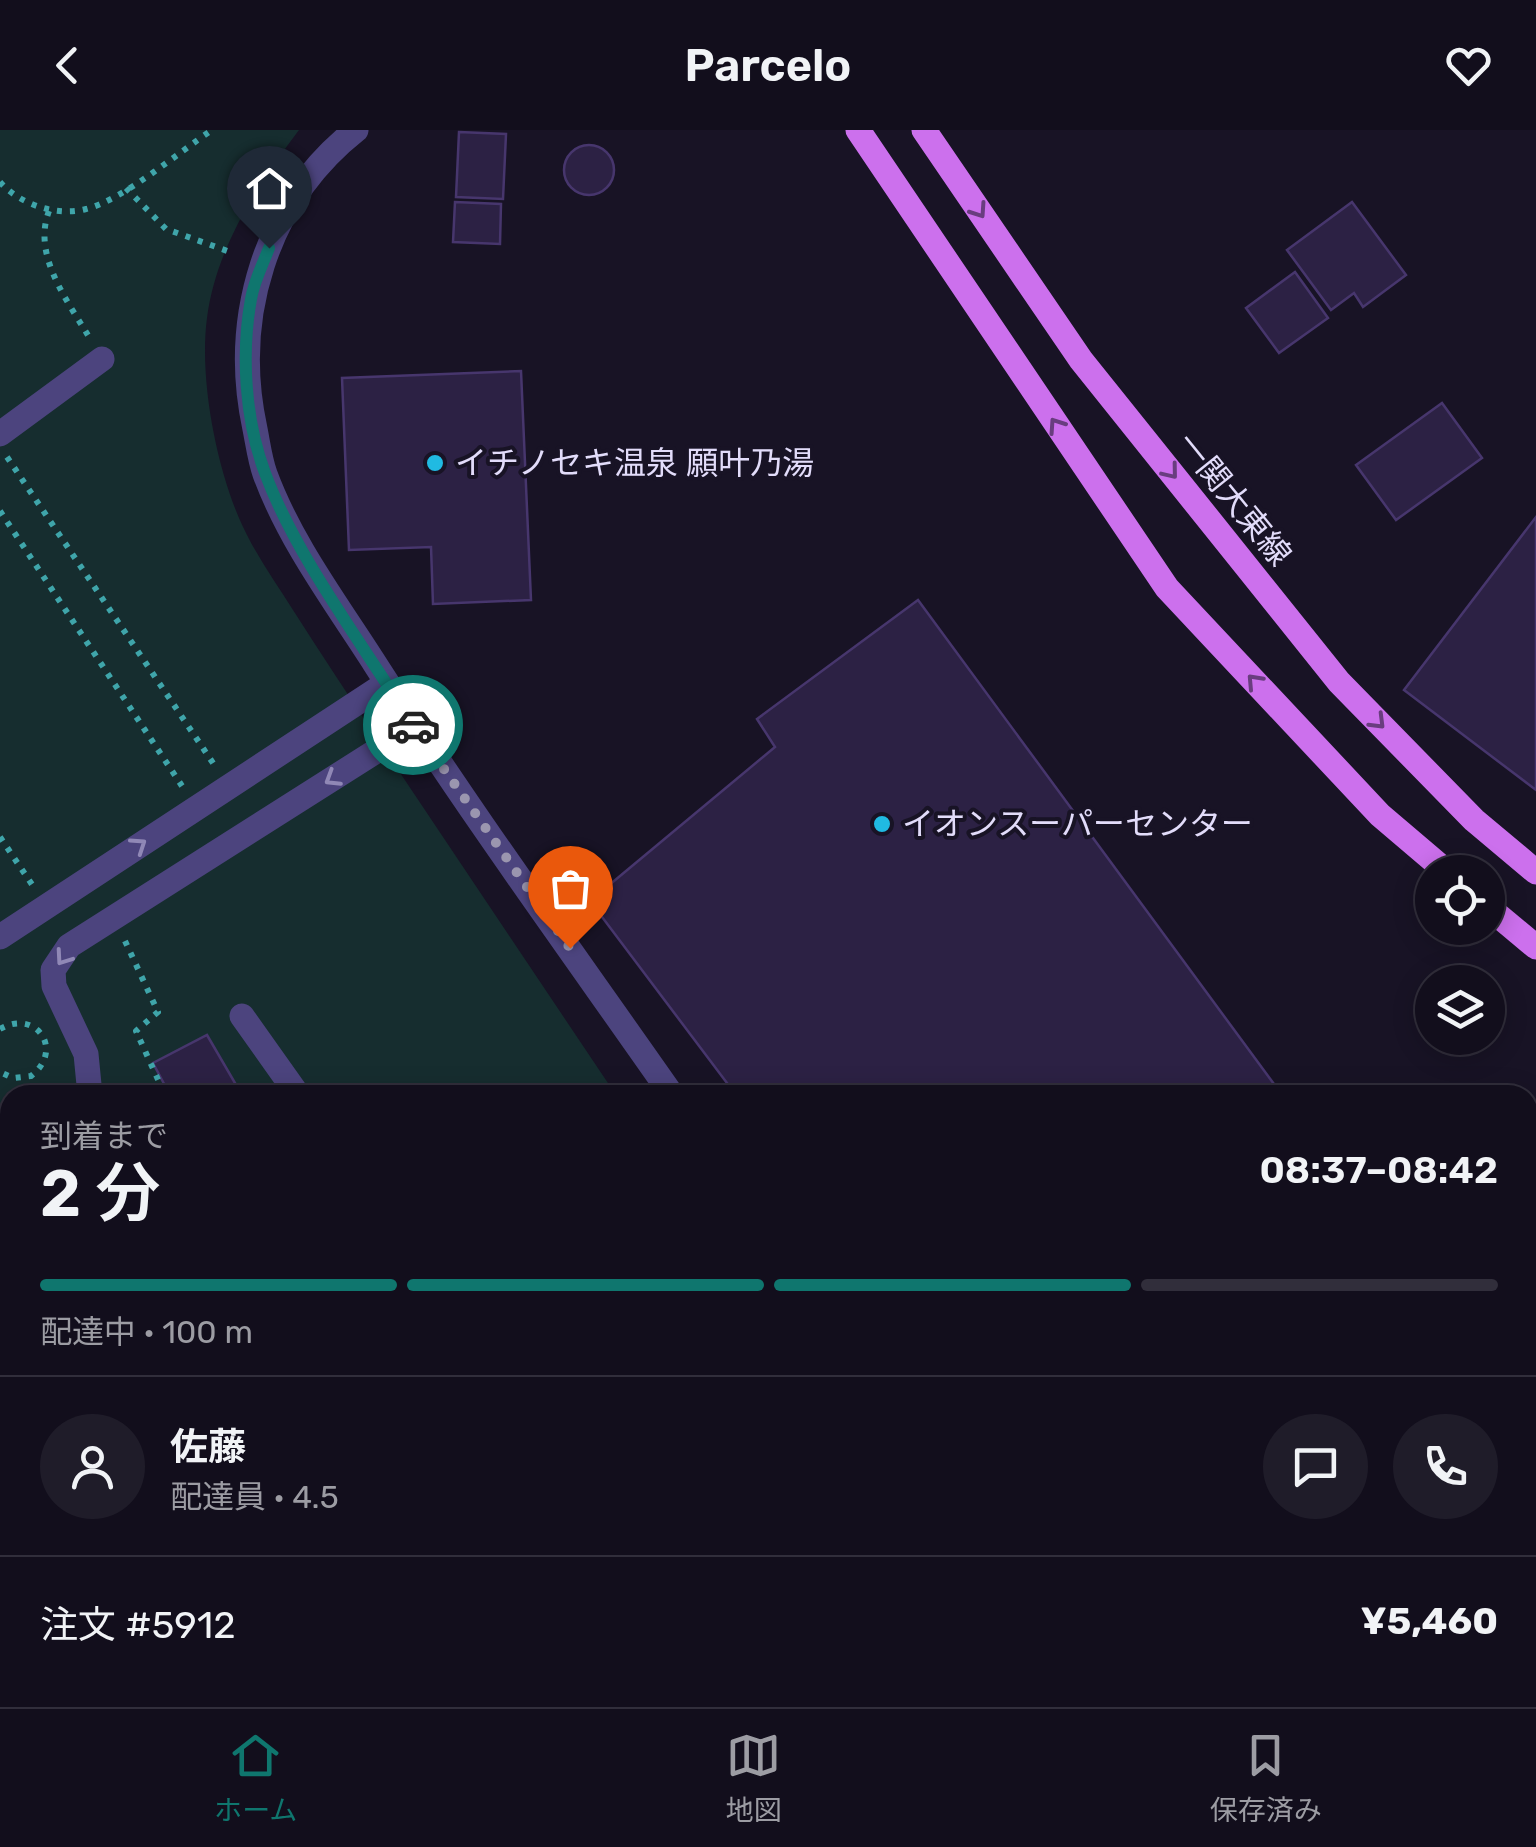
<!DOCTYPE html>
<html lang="ja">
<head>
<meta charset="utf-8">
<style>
  body { margin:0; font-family:Rubik,"Noto Sans JP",sans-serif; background:#1f1c29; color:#f1f3f6; height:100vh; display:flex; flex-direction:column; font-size:38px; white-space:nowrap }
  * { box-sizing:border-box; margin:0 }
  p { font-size:32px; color:#9c9ca3 }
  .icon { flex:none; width:55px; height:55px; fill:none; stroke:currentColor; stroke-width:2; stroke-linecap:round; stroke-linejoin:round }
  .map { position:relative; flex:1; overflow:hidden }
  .panel { position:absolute; left:0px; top:955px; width:1538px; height:622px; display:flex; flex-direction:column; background:#120e1c; border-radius:30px 30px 0 0; box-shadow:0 5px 25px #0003,0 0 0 2px #312e3b }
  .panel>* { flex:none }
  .fabs { position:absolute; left:1415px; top:725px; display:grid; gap:20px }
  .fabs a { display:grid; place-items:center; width:90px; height:90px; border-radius:50%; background:#120e1c; box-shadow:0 5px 25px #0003,0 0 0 2px #312e3b; font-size:50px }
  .pin { position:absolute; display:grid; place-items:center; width:85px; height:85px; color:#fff; margin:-102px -42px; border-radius:50% 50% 50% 0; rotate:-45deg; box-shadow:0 0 10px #0007 }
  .pin .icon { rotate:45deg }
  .courier { position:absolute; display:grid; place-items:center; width:100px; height:100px; margin:-50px; border:8px solid #0f766e; border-radius:50%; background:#fff; color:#222; box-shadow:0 2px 12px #0007 }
  .headline em { font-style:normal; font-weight:600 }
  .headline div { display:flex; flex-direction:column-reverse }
  .headline { display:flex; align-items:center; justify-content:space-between; height:170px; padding:0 40px }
  h1 { font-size:65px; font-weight:600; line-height:75px }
  .bar { display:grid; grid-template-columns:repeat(4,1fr); gap:15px 10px; align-content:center; height:120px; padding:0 40px }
  .bar i { height:12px; border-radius:8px; background:#312e3b }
  .bar .on { background:#0f766e }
  .bar p { grid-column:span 4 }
  .line { display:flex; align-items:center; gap:25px; padding:0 40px; border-top:2px solid #312e3b }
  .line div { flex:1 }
  .round { display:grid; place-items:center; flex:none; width:105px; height:105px; border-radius:52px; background:#1f1c29 }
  header { display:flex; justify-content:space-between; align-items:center; height:130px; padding:0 40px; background:#120e1c; font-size:45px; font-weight:600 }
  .tabs { display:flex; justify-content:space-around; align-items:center; height:140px; border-top:2px solid #312e3b; background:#120e1c; font-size:28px; color:#9c9ca3 }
  .tabs a { display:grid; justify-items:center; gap:5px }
  .tabs .on { color:#0f766e }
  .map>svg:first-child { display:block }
</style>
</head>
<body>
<header><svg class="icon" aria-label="back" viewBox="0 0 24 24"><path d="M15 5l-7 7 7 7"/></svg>Parcelo<svg class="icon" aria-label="heart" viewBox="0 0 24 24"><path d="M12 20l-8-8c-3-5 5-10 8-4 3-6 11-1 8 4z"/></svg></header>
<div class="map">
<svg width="1536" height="1577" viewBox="0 0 1536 1577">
  <rect width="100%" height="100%" fill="#181325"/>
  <path fill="#162d2f" d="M0 0H299C257 56 216 118 207 188 199 248 216 334 239 388 253 421 274 450 293 480 320 522 348 565 376 607 456 726 536 846 616 965H10V1568H115L100 1577H0Z"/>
  <path fill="#152347" d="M240 1568H448L455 1577H226Z"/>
  <g fill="#2c2144" stroke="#47366d" stroke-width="2.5">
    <path d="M459 2 506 4 503 69 456 67Z"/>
    <circle cx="589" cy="40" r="25"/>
    <path d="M455 72 501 74 500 114 453 112Z"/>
    <path d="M1352 72 1406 145 1363 177 1354 163 1331 180 1287 120Z"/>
    <path d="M1295 142 1328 188 1279 223 1246 178Z"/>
    <path d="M521 241 531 470 433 474 431 417 349 420 342 248Z"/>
    <path d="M1442 273 1482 328 1396 390 1356 335Z"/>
    <path d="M1536 387V660L1404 560Z"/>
    <path d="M918 470 1282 965H736L590 771 775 617 757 589Z"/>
    <path d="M207 905 242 965H170L153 933Z"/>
    <path d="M10 1065V1525L0 1527V1074Z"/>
    <path d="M1528 1299 1536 1310V1452L1528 1459Z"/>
    <path d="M1320 1568H1382L1370 1577H1327Z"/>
  </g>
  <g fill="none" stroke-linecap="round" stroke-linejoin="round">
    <g stroke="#3fa5aa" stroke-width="6" stroke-dasharray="5 8" stroke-linecap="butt">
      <path d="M0 52C19 74 57 87 86 79 123 70 179 22 212 0"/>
      <path d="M126 58 166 99 233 123"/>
      <path d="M49 81C32 125 67 170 89 207"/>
      <path d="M7 327 215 636"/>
      <path d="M0 381 182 656"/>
      <path d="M0 707 33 756"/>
      <path d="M125 811 158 882 136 901 165 965"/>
      <path d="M0 899C36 878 65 920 31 946L13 948 0 942"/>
    </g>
    <g stroke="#4c447e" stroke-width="25">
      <path d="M356 0C265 72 231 188 255 299 258 314 260 330 265 344 290 412 336 473 375 534 469 681 572 822 672 965"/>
      <path d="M0 304 102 229"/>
      <path d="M0 807 387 553"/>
      <path d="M242 886 298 965"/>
      <path d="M90 965 86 924 54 856 53 840 69 816 414 597"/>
      <path d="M0 1031 10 1030"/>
      <path d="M0 1545 10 1541"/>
      <path d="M74 1568 80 1577"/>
      <path d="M1135 1568 1143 1577"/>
      <path d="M166 1577 181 1568"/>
    </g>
    <g stroke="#cc70ed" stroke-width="25">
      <path d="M858 0 1167 458 1380 685 1447 742"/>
      <path d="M924 0 1081 230 1339 552 1474 690 1536 742"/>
      <path d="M1488 777 1536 817"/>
    </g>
  </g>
  <defs><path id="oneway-chevron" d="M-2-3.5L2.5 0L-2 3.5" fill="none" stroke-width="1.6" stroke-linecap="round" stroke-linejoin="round" transform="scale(2.5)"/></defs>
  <g stroke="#693d7f">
    <use href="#oneway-chevron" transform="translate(979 81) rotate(56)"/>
    <use href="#oneway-chevron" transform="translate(1056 295) rotate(-124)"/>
    <use href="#oneway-chevron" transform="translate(1171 342) rotate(51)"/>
    <use href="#oneway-chevron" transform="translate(1254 551) rotate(-133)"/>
    <use href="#oneway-chevron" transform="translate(1378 592) rotate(45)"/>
  </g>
  <g stroke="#9088b6">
    <use href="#oneway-chevron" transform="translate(332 649) rotate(148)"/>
    <use href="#oneway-chevron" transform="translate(139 715) rotate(-34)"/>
    <use href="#oneway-chevron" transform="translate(63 828) rotate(125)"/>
  </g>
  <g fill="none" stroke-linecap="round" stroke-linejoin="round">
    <path stroke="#9b96af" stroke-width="10" stroke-dasharray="0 18" d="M413 595 570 818"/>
    <path stroke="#0f766e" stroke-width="12" d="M269 118C263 134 254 151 251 169 241 224 245 290 265 343 297 429 365 517 413 595"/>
  </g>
  <g fill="#20bae2" stroke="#181325" stroke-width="4">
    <circle cx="435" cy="333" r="10"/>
    <circle cx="882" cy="694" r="10"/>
  </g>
  <g text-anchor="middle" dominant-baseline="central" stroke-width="8" stroke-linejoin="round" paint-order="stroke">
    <g font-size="32" fill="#e2dcfa" stroke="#181325" text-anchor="start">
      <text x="455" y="333">イチノセキ温泉 願叶乃湯</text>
      <text x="902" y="694">イオンスーパーセンター</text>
    </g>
    <g font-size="32" fill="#e2dcfa" stroke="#181325">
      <text transform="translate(1234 369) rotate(51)">一関大東線</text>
    </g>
  </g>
</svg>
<div class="fabs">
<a><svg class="icon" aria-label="locate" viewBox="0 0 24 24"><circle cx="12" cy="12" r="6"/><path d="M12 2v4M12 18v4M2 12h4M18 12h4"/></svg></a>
<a><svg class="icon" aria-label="layers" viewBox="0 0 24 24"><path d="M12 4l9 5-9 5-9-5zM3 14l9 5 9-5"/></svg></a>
</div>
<div class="pin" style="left:570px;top:818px;background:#ea580c"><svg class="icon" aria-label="bag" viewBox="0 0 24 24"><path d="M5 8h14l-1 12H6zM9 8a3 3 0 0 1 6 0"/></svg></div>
<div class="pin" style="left:269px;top:118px;background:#1f2937"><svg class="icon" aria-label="home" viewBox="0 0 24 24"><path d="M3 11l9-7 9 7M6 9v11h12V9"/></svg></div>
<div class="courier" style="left:413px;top:595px"><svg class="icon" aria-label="car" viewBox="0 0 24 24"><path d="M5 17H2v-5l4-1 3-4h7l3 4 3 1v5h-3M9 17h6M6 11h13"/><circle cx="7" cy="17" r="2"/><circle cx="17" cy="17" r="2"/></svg></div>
<section class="panel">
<div class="headline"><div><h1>2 分</h1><p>到着まで</p></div><em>08:37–08:42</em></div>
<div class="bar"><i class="on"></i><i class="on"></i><i class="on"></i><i></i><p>配達中 · 100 m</p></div>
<div class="line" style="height:180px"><a class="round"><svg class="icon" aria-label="person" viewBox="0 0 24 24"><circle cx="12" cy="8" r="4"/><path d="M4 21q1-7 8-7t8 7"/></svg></a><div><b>佐藤</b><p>配達員 · 4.5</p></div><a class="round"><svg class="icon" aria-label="chat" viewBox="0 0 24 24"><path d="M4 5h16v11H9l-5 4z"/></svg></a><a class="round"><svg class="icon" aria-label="phone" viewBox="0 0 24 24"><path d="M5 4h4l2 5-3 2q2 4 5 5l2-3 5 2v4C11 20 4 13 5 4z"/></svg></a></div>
<div class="line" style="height:130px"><div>注文 #5912</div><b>¥5,460</b></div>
</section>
</div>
<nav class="tabs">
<a class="on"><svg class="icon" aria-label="home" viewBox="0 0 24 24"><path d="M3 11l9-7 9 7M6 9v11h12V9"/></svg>ホーム</a>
<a><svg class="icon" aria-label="map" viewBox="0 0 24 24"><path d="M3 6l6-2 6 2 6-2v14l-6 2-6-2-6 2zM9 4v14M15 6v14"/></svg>地図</a>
<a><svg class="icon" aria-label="saved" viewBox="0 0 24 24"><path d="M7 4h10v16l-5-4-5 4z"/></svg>保存済み</a>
</nav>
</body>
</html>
